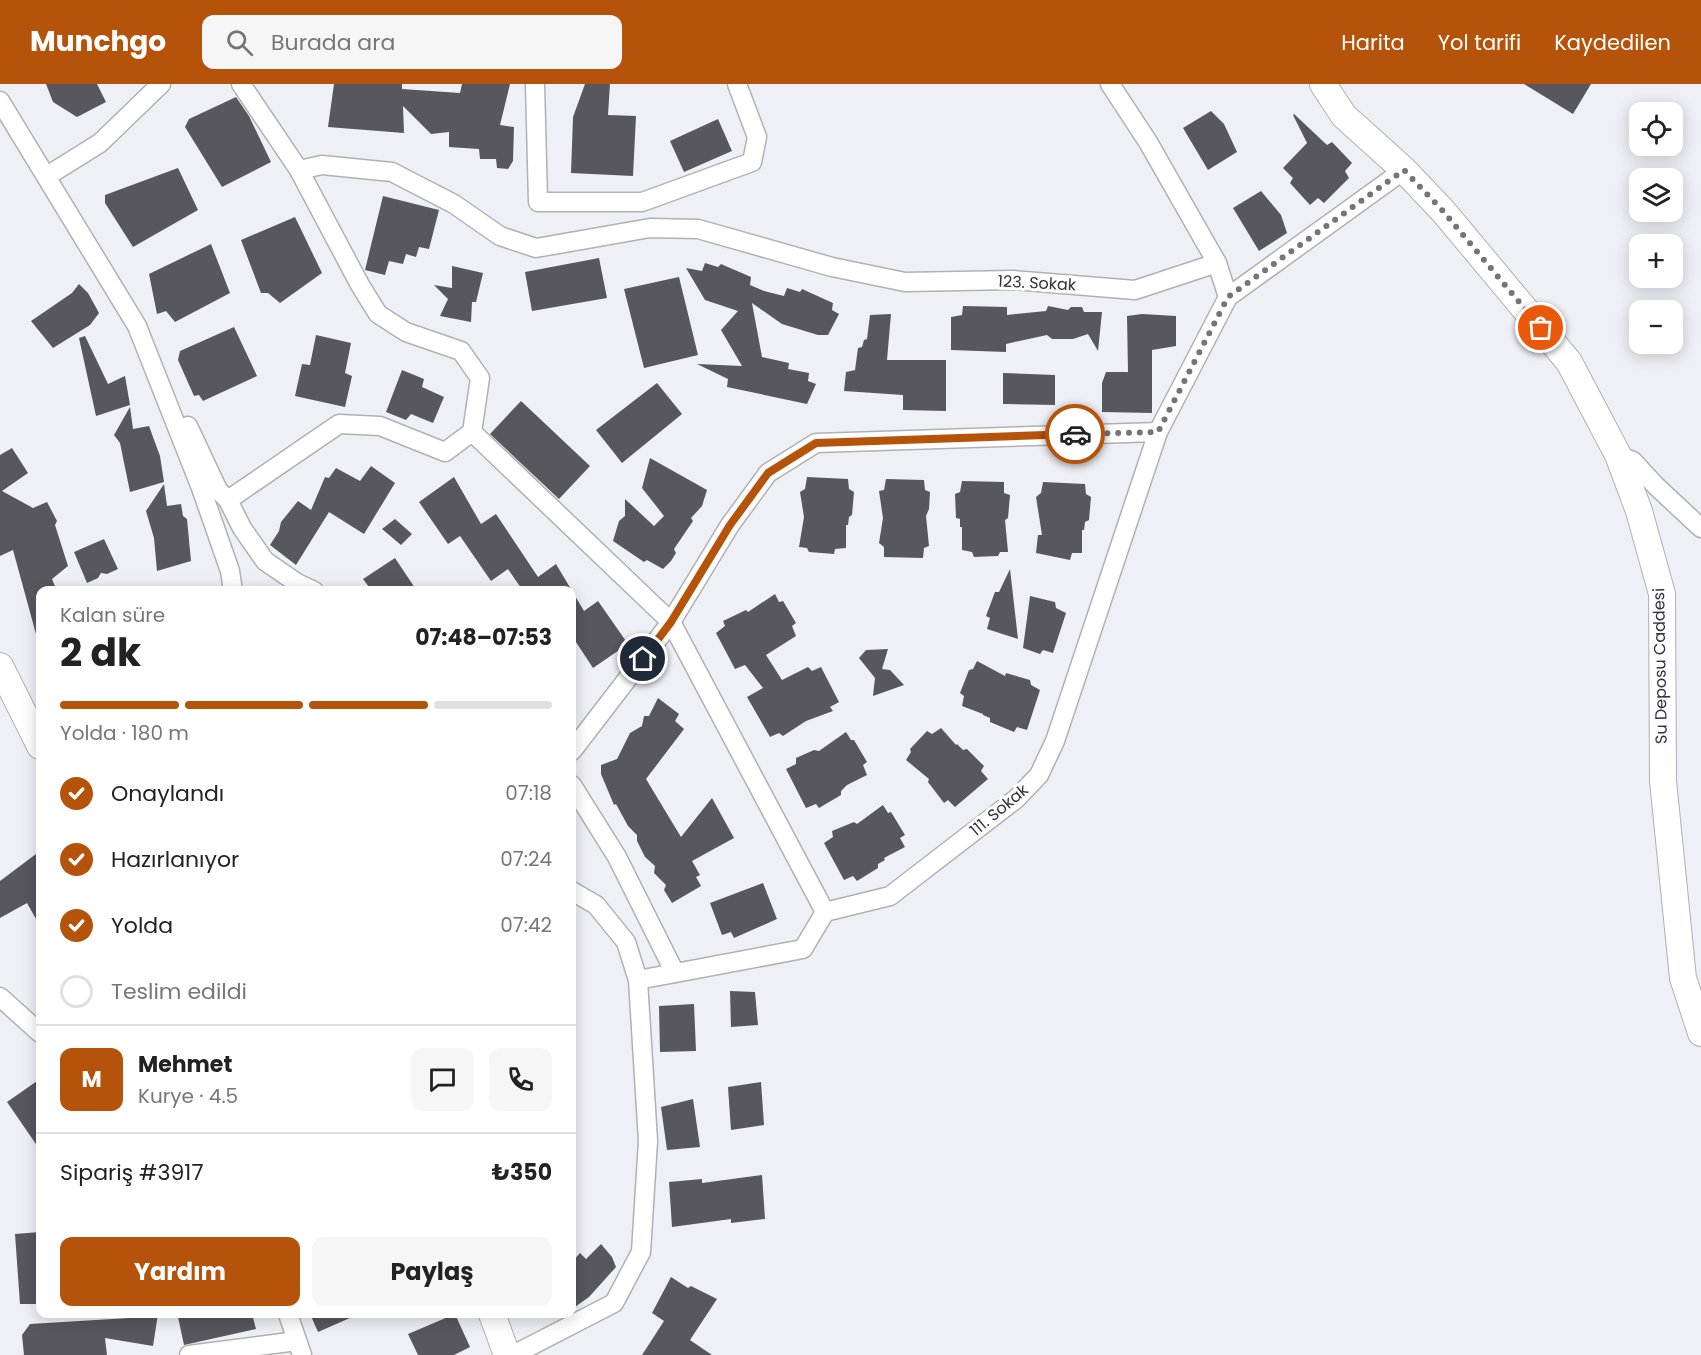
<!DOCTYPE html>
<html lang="tr">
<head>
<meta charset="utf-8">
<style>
  body { margin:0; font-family:Poppins,sans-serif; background:#f6f6f6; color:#222; height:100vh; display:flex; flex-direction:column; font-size:22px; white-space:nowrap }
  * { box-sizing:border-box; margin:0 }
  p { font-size:20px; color:#767676 }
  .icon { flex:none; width:33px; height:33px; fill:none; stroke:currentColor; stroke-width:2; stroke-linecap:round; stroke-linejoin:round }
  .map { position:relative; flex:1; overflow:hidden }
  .sheet { position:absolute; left:36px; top:502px; width:540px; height:732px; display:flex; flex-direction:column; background:#fff; border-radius:12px; box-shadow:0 3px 15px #0003 }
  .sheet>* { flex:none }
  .controls { position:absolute; left:1629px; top:18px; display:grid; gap:12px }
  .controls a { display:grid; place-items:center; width:54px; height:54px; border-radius:12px; background:#fff; box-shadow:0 3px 15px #0003; font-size:30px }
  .pin { position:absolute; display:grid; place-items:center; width:51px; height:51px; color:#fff; margin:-26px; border:3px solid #fff; border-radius:50%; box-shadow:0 2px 6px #0007 }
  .courier { position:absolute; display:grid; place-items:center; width:60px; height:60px; margin:-30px; border:4px solid #b45309; border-radius:50%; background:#fff; color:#222; box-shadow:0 2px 8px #0007 }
  .summary em { font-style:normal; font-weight:700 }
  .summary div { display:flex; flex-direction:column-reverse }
  .summary { display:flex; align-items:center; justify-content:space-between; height:102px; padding:0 24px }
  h1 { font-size:39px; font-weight:700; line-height:45px }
  .bar { display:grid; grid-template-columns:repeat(4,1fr); gap:9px 6px; align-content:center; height:72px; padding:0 24px }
  .bar i { height:8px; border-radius:4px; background:#e0e0e0 }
  .bar .current { background:#b45309 }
  .bar p { grid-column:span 4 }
  .line { display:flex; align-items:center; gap:15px; padding:0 24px; border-top:2px solid #e0e0e0 }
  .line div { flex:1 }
  .round { display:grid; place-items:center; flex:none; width:63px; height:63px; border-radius:12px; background:#f6f6f6 }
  ol { padding:0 24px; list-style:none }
  li { display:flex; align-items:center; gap:18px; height:66px }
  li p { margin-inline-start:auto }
  li .icon { padding:6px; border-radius:50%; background:#b45309; color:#fff; stroke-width:4 }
  li:last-child { color:#767676 }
  li i { width:33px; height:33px; border:3px solid #e0e0e0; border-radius:50% }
  .button { display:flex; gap:12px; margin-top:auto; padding:12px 24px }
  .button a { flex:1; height:69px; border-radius:12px; background:#b45309; color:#fff; font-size:24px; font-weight:700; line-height:69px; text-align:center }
  .button a+a { background:#f6f6f6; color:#222 }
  header { display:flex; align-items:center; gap:36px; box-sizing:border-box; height:84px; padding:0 30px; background:#b45309; color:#fff }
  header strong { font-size:28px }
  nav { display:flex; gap:33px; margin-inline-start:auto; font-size:21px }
  .search { width:420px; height:54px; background:#f6f6f6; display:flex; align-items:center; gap:15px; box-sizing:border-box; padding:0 21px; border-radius:12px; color:#767676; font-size:22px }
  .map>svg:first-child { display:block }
</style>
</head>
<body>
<header>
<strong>Munchgo</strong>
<div class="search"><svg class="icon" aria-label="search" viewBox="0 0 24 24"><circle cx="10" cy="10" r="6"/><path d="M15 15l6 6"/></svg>Burada ara</div>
<nav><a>Harita</a><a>Yol tarifi</a><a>Kaydedilen</a></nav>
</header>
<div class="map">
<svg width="1701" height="1271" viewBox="0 0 1701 1271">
  <rect width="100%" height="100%" fill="#efeff6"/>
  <g fill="#57575d">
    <path d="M46 0H97L106 18 77 33 53 18Z"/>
    <path d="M334 0H402V5L460 9 462 0H510L500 41 514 43 513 77 508 85 497 84 496 75H480L479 65 449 63V48L431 50 403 22 404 49 328 43Z"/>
    <path d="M585 0H610L608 31 636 32 633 92 571 89 573 33Z"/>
    <path d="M1524 0H1591L1573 30Z"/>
    <path d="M236 13 249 32 271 78 222 103 185 43 189 35Z"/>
    <path d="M1211 27 1224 40 1237 68 1208 86 1183 44Z"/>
    <path d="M1294 30 1327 61 1332 58 1352 79 1345 87 1349 94 1324 119 1318 114 1310 121 1290 99 1293 94 1283 84 1307 59 1293 31Z"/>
    <path d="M718 35 732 67 684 88 670 57Z"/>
    <path d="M178 84 198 126 133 163 105 119V111Z"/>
    <path d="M1261 107 1281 131 1287 149 1259 167 1233 124Z"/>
    <path d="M383 112 439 126 429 165 419 163 416 173 406 170 403 180 389 177 385 191 365 186Z"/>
    <path d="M295 133 322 189 280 219 268 209H261L241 156Z"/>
    <path d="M211 160 230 209 175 238 166 227 157 230 149 190Z"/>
    <path d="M599 174 607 214 532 227 525 188Z"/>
    <path d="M705 179 718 183 721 180 751 193 750 201 764 207 784 212 787 204 800 208 802 205 833 219 832 226 839 230 828 251H818L782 240 752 219 762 273 789 279 788 285 809 289 808 297 816 300 807 320 727 303 728 295 697 280 742 282 721 246 738 227 705 216 686 184 702 187Z"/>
    <path d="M452 182 483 189 476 218H472L471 238 440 232 448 215 434 201 452 204Z"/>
    <path d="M679 193 698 271 644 284 624 205Z"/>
    <path d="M79 200 88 209 99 229 90 241 53 264 31 237 72 209Z"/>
    <path d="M963 222 1007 223V231L1046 227 1048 222 1068 226 1071 223H1082L1084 228H1102L1098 267 1088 250 1073 255H1052L1047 251 1006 260V268L951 266V233L962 231Z"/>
    <path d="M891 230 887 276H946V327L903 326V311L844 307 846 288 855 286 858 264 862 263 864 256 867 255 870 231Z"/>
    <path d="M1142 230 1176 232V262L1152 266V329L1102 328V299L1106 288H1128L1127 232Z"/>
    <path d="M234 243 257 292 203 317 199 311 194 312 178 276 180 267Z"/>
    <path d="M316 251 351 259 345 289 352 292 345 323 295 312 302 280 310 281Z"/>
    <path d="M85 252 108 300 125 292 130 321 96 332 79 254Z"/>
    <path d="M402 286 424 295 422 303 444 313 433 339 411 330 406 336 386 328Z"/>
    <path d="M1003 289 1055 291V321L1003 320Z"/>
    <path d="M657 299 682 330 622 379 596 346Z"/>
    <path d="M521 317 590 382 559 415 490 350Z"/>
    <path d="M130 323 133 345 149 342 160 372 164 398 130 408 120 359 114 351Z"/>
    <path d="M12 364 28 389 2 407 33 424 47 418 57 437 55 441 68 482 52 495 57 507H40V550H36L13 466 0 472V371Z"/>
    <path d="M650 374 707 406 702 422 691 434 693 437 674 465 676 469 671 477 663 485 647 476 644 478 613 457 619 437 625 432V415L654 442 664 432 642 404Z"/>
    <path d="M371 382 395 399 364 450 329 428 296 481 270 461 279 447 281 438 298 417 311 426 325 393 329 394 336 384 360 397Z"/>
    <path d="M454 393 481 440 496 430 538 493 556 480 584 527 598 517 628 560 593 584 572 552V507H518L521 504 508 485 491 497 460 452 448 460 419 418Z"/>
    <path d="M807 393 848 395 849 405 854 408 852 431 849 433 848 441H846V464L835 465 834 470 809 468 807 464 799 463 804 433 800 408 805 405Z"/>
    <path d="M886 395 924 396 925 406 930 408 929 425 926 432 929 462 924 464 923 474 884 473V463L879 459 883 434 879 407 884 406Z"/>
    <path d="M962 397 1004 398V409L1010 411 1008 434 1005 436 1008 468H1000L998 472 974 473 972 468 962 466V443H960V435L956 434 955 410 960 408Z"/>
    <path d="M1043 398 1085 400 1086 410 1091 413 1089 436 1085 438 1084 446H1082V469H1072L1070 476 1036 469 1038 451H1042L1036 413 1041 409Z"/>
    <path d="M164 400 167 422 181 420 183 432 187 435 191 477 157 487 154 454 146 427Z"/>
    <path d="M395 435 412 450 401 461 382 445Z"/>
    <path d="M104 455 118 485 107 490 101 489 98 494 87 499 74 468Z"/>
    <path d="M395 474 417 507H372L363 495Z"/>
    <path d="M1010 485 1018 555 987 545 990 534 986 532 995 508H999Z"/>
    <path d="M775 510 779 518 783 517 796 539 792 542 796 552 766 571 782 596 808 583 812 587 821 583 839 618 830 623 833 627 806 637 783 652 779 649 770 653 747 613 763 604 745 581 735 585 716 549 725 542 723 537 746 526 748 528Z"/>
    <path d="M1030 512 1055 518 1056 524 1066 529 1053 569 1043 566 1040 570 1023 564Z"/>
    <path d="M888 565 882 585 890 586 904 601 873 612 875 594 859 574 866 566Z"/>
    <path d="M977 577 1005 592 1006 589 1030 596 1031 601 1040 606 1027 646 1017 643 1014 648 990 638V634L983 631V630L962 622 964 612 960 609 969 586 973 585Z"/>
    <path d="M658 614 679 630 675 637 684 645 646 695 681 753 712 714 734 754 692 777 700 791 696 793 701 802 672 819 664 806 666 801 654 789 655 782 645 773 637 757V751L628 742 616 720 614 721 601 690V681L617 675 630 649 642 642 644 632H649Z"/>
    <path d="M941 644 956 661 957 660 963 666 967 665 984 682 981 687 988 695 955 723 948 716 944 719 928 698 929 695 906 676 911 668 910 665 927 647 932 650Z"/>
    <path d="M846 648 851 656H854L867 678 863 681 867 691 847 701 841 707V711L819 724 816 720 806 724 786 685 796 680V674L814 666 819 667Z"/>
    <path d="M883 721 888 729 891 728 905 751 900 754 905 763 884 774 885 776 878 780V784L857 797 853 792 844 796 824 759 833 753 832 747 854 738 857 740Z"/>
    <path d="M40 767V842L27 819 0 834V797Z"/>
    <path d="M763 799 777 835 734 854 731 848 722 851 710 819Z"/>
    <path d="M730 907 755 908 758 941 731 943Z"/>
    <path d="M694 920 696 967 660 968 659 922Z"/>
    <path d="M40 995V1066L7 1018Z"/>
    <path d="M761 998 764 1041 731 1046 728 1003Z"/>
    <path d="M693 1015 700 1063 667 1066 661 1023Z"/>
    <path d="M762 1091 765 1135 731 1139V1135L672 1143 669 1098 702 1095V1099Z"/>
    <path d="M40 1148V1220H20L15 1150Z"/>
    <path d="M601 1160 612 1173 616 1183 589 1213 572 1225V1178L580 1169 586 1175Z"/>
    <path d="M671 1193 688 1204 691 1202 717 1215 690 1256 712 1271H642L664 1237 652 1229Z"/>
    <path d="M129 1230H158L153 1262 105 1254 107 1271H24L22 1251 30 1240 129 1234Z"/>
    <path d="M190 1230H252L256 1245 184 1261 178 1233Z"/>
    <path d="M310 1230H359L318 1248Z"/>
    <path d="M455 1230 470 1263 454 1271H418L408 1250Z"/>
  </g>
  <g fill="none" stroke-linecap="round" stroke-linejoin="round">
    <defs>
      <g id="street">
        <path d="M535 0 538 118H642L752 78 757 53 737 0"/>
        <path d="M0 17 137 242 201 404 230 487 233 507"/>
        <path d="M299 86 322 81 392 88 454 120 500 152 536 164 650 144 698 145 832 183 905 198 1013 196 1135 206 1217 179 1148 58 1110 0"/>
        <path d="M47 92 100 59 161 0"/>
        <path d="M1217 179 1228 213"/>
        <path d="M188 342 218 406 228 416 242 444 265 477 297 499 314 507"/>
        <path d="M472 348 671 538 825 828"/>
        <path d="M1618 371 1633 377 1656 402 1701 444"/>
        <path d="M228 416 339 340 380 342 445 368 472 348 480 294 461 267 406 248 378 230 360 201 299 86 241 0"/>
        <path d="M572 667 671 538 730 441 768 389 816 359 1158 348"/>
        <path d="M572 701 617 773 675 889"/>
        <path d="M638 896 803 865 825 828 890 812 1016 715 1039 691 1055 657 1158 348 1228 213 1404 86"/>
        <path d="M0 913 40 949"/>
        <path d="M288 1230 302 1271"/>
        <path d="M189 1271 297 1257"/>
        <path d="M513 1271 614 1219 641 1168 648 1057 638 896 626 858 596 821 572 807"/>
      </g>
      <g id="secondary">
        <path d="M1323 0 1344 32 1404 86 1443 127 1569 278 1618 371 1639 427 1662 510 1663 697 1683 894 1701 949"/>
        <path d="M0 582 40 662"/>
        <path d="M492 1230 507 1271"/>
      </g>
    </defs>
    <use href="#street" stroke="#b0b0b6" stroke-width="21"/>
    <use href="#secondary" stroke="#b0b0b6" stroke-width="28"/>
    <use href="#street" stroke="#fff" stroke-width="18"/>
    <use href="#secondary" stroke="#fff" stroke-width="26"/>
  </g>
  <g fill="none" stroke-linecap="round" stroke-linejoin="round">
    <path stroke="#747479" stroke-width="6" stroke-dasharray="0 10.8" d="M1075 350 1158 348 1228 213 1404 86 1443 127 1541 244"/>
    <path stroke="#b45309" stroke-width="8" d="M643 575 671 538 730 441 768 389 816 359 1075 350"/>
  </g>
  <g text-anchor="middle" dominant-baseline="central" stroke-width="6" stroke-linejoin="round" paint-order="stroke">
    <g font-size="16" fill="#323235" stroke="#fdfdff">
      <text transform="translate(1037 199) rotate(3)">123. Sokak</text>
      <text transform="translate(1660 582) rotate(-91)">Su Deposu Caddesi</text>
      <text transform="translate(999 726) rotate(-40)">111. Sokak</text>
    </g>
  </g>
</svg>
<div class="controls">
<a><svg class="icon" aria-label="locate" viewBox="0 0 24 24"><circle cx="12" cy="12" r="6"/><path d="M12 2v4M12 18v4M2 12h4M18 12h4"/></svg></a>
<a><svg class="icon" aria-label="layers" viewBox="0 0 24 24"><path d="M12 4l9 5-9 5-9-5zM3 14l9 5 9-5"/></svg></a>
<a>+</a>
<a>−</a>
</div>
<div class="pin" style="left:1541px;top:244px;background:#ea580c"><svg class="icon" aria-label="bag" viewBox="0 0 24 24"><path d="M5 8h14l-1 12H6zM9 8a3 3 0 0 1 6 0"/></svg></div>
<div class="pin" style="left:643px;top:575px;background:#1f2937"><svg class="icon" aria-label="home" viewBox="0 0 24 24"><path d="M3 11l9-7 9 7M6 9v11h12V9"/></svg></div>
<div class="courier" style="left:1075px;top:350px"><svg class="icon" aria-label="car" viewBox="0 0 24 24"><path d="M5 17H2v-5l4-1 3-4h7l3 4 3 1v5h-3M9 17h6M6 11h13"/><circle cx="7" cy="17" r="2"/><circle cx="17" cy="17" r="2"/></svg></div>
<section class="sheet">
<div class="summary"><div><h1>2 dk</h1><p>Kalan süre</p></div><em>07:48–07:53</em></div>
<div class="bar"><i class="current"></i><i class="current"></i><i class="current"></i><i></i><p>Yolda · 180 m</p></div>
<ol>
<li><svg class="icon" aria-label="check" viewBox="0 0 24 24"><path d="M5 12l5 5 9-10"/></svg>Onaylandı<p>07:18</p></li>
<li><svg class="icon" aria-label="check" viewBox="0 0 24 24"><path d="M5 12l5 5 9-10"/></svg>Hazırlanıyor<p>07:24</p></li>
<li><svg class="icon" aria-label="check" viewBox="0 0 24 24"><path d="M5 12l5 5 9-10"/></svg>Yolda<p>07:42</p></li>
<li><i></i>Teslim edildi</li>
</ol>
<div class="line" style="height:108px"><b class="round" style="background:#b45309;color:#fff">M</b><div><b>Mehmet</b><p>Kurye · 4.5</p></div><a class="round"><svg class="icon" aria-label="chat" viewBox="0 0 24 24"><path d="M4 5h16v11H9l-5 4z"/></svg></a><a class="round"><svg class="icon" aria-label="phone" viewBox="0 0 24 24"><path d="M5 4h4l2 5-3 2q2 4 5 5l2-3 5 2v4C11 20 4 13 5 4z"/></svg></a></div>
<div class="line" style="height:78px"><div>Sipariş #3917</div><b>₺350</b></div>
<div class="button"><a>Yardım</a><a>Paylaş</a></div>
</section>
</div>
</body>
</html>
